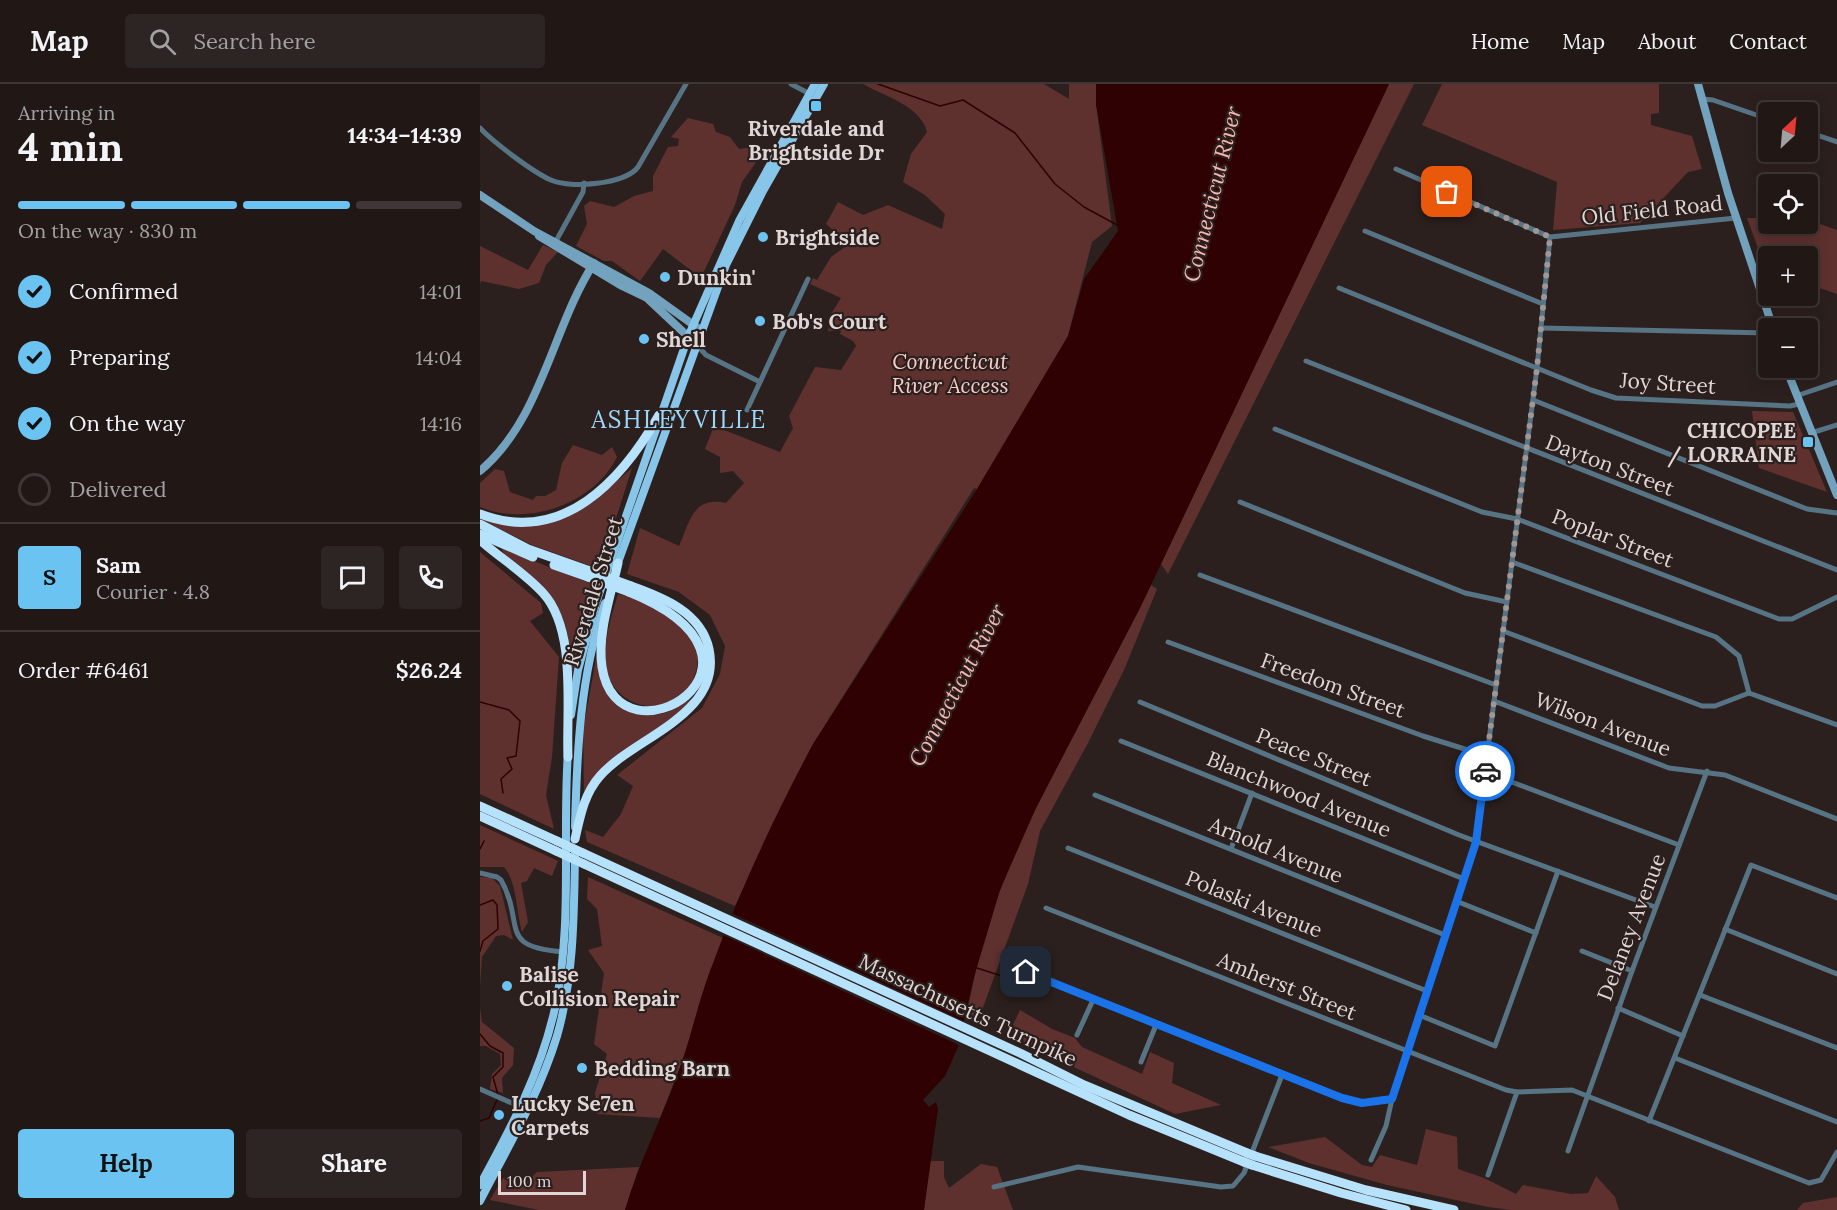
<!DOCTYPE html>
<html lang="en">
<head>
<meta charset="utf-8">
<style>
  body { margin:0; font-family:Lora,serif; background:#2d2523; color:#f1f3f6; height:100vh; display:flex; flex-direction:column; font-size:22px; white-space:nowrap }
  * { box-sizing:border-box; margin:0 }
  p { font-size:20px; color:#a2a0a1 }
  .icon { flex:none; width:33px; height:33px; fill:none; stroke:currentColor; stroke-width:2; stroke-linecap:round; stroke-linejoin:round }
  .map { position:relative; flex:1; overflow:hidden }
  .panel { display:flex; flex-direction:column; background:#211816; width:480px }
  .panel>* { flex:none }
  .needle { width:39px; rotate:26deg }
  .tools { position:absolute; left:1278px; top:18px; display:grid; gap:12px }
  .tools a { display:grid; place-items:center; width:60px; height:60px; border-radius:6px; background:#211816; box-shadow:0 3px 15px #0003,0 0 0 2px #3e3735; font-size:30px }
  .scale { position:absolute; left:18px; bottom:15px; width:88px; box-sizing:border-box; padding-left:6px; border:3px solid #dfd6d5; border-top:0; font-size:16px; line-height:21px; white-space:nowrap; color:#dfd6d5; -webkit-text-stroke:4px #2c201e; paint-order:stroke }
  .pin { position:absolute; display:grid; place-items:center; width:51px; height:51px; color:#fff; margin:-26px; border-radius:12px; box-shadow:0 3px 9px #0006 }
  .courier { position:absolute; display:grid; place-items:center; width:60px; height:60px; margin:-30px; border:4px solid #1a73e8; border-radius:50%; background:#fff; color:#222; box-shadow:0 2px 8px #0007 }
  .summary em { font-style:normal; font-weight:800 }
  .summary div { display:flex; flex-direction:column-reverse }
  .summary { display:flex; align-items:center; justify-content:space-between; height:102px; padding:0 18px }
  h1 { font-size:39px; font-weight:800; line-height:45px }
  .bar { display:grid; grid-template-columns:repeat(4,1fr); gap:9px 6px; align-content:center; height:72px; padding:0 18px }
  .bar i { height:8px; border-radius:4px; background:#3e3735 }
  .bar .selected { background:#6bc3f2 }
  .bar p { grid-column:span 4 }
  .line { display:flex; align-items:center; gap:15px; padding:0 18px; border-top:2px solid #3e3735 }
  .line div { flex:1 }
  .round { display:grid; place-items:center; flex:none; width:63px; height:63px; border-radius:6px; background:#2d2523 }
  ol { padding:0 18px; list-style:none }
  li { display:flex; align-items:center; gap:18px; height:66px }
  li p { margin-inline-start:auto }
  li .icon { padding:6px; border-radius:50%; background:#6bc3f2; color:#111; stroke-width:4 }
  li:last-child { color:#a2a0a1 }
  li i { width:33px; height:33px; border:3px solid #3e3735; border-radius:50% }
  .button { display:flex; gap:12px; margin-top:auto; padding:12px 18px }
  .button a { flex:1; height:69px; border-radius:6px; background:#6bc3f2; color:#111; font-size:24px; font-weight:800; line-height:69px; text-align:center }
  .button a+a { background:#2d2523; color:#f1f3f6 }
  header { display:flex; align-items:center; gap:36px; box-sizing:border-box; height:84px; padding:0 30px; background:#211816; border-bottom:2px solid #3e3735 }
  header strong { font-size:28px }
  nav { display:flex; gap:33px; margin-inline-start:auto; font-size:21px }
  .search { width:420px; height:54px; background:#2d2523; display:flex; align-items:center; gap:15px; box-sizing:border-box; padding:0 21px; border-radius:6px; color:#a2a0a1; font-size:22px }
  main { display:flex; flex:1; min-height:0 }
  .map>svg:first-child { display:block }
</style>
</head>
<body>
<header>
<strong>Map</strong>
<div class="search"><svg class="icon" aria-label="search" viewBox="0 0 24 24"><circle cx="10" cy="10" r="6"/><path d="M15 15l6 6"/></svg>Search here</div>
<nav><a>Home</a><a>Map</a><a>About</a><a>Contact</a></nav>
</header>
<main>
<section class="panel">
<div class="summary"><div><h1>4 min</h1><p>Arriving in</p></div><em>14:34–14:39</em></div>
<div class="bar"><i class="selected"></i><i class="selected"></i><i class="selected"></i><i></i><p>On the way · 830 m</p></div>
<ol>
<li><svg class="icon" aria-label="check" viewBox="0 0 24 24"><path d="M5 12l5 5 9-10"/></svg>Confirmed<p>14:01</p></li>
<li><svg class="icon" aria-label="check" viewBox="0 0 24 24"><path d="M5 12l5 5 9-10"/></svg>Preparing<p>14:04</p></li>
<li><svg class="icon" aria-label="check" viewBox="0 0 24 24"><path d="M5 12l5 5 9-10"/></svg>On the way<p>14:16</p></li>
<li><i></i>Delivered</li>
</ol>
<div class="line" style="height:108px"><b class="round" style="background:#6bc3f2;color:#111">S</b><div><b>Sam</b><p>Courier · 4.8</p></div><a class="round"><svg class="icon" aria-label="chat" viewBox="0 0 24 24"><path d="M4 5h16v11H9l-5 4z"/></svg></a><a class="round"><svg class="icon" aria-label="phone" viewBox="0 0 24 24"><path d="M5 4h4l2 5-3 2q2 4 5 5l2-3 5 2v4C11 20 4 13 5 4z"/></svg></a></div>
<div class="line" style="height:78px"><div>Order #6461</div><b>$26.24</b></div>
<div class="button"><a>Help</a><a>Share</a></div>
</section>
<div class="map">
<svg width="1357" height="1126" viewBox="0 0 1357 1126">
  <rect width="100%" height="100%" fill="#2c201e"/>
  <g fill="#5e312e">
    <path d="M383 0H564L589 15V0H616V20L632 142 612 158 588 252 497 405 494 404 333 660 255 822 107 758 105 746 123 753 141 730 153 702 137 691 222 624 240 590 245 562 230 531 199 508 147 490 160 444 199 462C210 437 213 412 246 419L264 399 253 387 240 389V373L225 365 234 342 300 368 313 344 309 332 335 283 361 286 376 262 373 257 360 250 361 247H348L351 230 361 214 330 200 333 194 337 196 351 173 369 160 346 140 358 118 383 131 408 121 462 145 465 130 445 111 423 98 431 70 447 48C441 22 404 12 383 0Z"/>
    <path d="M909 0H934L688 490 681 480Z"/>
    <path d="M962 0H1179V29L1171 30V41L1212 52 1222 85 1208 88 1160 139 1073 146 1077 98 942 41Z"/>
    <path d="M208 34 233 40 236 48 250 53 259 65 272 63 279 74 262 98 255 121 221 194 183 165 160 197 132 177H124L96 162 107 140 104 122 110 117 134 123 154 112 173 107V92L188 63 198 62 199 55 191 53Z"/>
    <path d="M1267 134H1288V140H1328V136L1357 146V210L1328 200V172H1288V187L1286 186Z"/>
    <path d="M63 161 78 168 66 181 59 199 39 205 1 197 0 200V162L48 186Z"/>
    <path d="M1272 327 1313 328 1347 408 1279 384Z"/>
    <path d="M93 361 122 371 132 363 137 373C114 420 47 443 0 423V399L15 385 24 387 30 408 53 416 56 412H65L76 406 82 379Z"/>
    <path d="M152 384 120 485 52 461 2 436 45 441 117 414Z"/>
    <path d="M21 464 117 502 101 549 90 601C89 545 91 528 47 490 38 483 25 474 21 464Z"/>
    <path d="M0 468 61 519 63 529 50 537 79 573 72 673 66 711 74 745 0 710Z"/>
    <path d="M671 501 677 505 644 586 608 659 560 747 548 800 497 940 486 933C495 890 504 845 521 804 562 699 622 603 671 501Z"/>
    <path d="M138 510C165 515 186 527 205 547 215 558 220 568 217 583 206 639 130 633 125 577 124 554 132 531 138 510Z"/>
    <path d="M119 558C116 598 135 641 184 629 195 627 204 617 212 615 181 653 129 665 104 709L103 647Z"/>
    <path d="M0 741 78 777 72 792 54 784 47 797 41 799 48 838 42 848C36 827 37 798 24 783H0Z"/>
    <path d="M0 793 12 794 20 802 33 856 24 851 16 852 2 873 0 903Z"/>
    <path d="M108 793 243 854 202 978 180 1034 117 1030 115 1009 127 970 114 960 124 889 108 866 122 862 117 825 107 815Z"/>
    <path d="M0 924 2 938 34 964 33 981 22 994 23 1009 10 1005 12 990 21 981 20 970 6 962H0Z"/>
    <path d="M540 926 572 945 595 954 602 963 662 990 670 968 694 979 692 999 741 1021 695 1030 544 960 543 954 530 947Z"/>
    <path d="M946 1045 977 1053 978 1085 1004 1094 1036 1110 1043 1101 1091 1110 1108 1109 1116 1092 1135 1113 1139 1126H1031L1008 1123 907 1101 829 1079 788 1063 845 1053 882 1081 892 1083 900 1071 937 1081Z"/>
    <path d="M449 1077H464V1093L469 1104 501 1080 517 1083 533 1126H444Z"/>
    <path d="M159 1083 145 1126H59L10 1116 23 1094 41 1104 57 1088Z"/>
    <path d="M1357 1113V1126H1317L1323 1119Z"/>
  </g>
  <path fill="#2f0103" d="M616 0H909L661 522 555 726 520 806 494 893 478 963 465 992 443 1016 449 1023 456 1018 458 1025 444 1126H145C160 1075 185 1028 202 978 212 948 219 916 230 887 259 808 294 733 333 660L497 405 588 252 604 195 638 147 616 20Z"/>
  <path fill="#2c201e" d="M249 828 488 939 481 962 241 850Z"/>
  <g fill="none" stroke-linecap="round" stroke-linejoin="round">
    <g stroke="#2f0103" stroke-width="1.5">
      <path d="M398 0 460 22 483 16 535 49 575 100 604 123 637 141"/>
      <path d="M0 618 29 626 40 637 36 672 27 674 32 685 21 695 23 709"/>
      <path d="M0 765 4 757"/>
      <path d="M0 821 13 816 17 821 18 845 3 857 0 867"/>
      <path d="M497 884 528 894"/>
      <path d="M0 950 10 962 23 969V983L13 993 18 1011"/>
      <path d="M0 1037 9 1034 17 1016"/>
    </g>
    <g stroke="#577485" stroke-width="5">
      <path d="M311 0 330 10"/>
      <path d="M1222 15 1233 16 1288 35"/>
      <path d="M0 44C13 58 54 89 71 96 90 105 146 100 158 83L206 0"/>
      <path d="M1328 48 1357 58"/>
      <path d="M916 85 1070 153"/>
      <path d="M885 147 1063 220"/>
      <path d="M76 157 103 108 104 99"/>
      <path d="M859 204 1111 306 1136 314 1310 322 1319 320"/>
      <path d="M1061 244 1288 249"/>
      <path d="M217 261 226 271 280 298"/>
      <path d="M826 277 1357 486"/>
      <path d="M1316 312 1357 298"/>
      <path d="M1053 316 1327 425 1357 429"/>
      <path d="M267 326 328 195"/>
      <path d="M795 345 1002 428 1037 435 1299 535H1312L1357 513"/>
      <path d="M1331 349 1357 341"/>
      <path d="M760 418 985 509 1027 518"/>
      <path d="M1032 478 1236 553 1259 572 1269 609"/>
      <path d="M720 491 1016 601"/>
      <path d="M1023 547 1222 622H1235L1269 609"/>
      <path d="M688 558 943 652 1007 672"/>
      <path d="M1269 609 1357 641"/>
      <path d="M1014 617 1189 684 1245 691 1357 735"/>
      <path d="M660 618 979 751 1175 823"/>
      <path d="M641 657 984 795"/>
      <path d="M1005 688 1199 761"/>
      <path d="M615 711 965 851"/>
      <path d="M588 764 947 907"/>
      <path d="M751 765 772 709"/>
      <path d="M0 789 17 793 21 796C46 841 16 863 84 868"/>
      <path d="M976 817 1056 849"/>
      <path d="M566 824 1026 1006 1037 1008 1092 1006 1329 1099 1341 1096 1357 1068"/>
      <path d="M1245 845 1357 890"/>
      <path d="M1102 867 1152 887"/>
      <path d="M546 888 862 1014 882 1019 912 1015"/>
      <path d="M1220 911 1357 964"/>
      <path d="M1138 924 1203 952"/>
      <path d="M939 931 1015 962 1078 787"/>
      <path d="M597 951 613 916"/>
      <path d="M1195 974 1357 1038"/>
      <path d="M661 978 676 941"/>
      <path d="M0 1005 41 1023"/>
      <path d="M1169 1037 1271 781 1357 814"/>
      <path d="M1088 1067 1152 887 1227 687"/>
      <path d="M891 1076 906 1042 912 1015 996 757 1057 284 1070 153 1256 134"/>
      <path d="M1008 1091 1037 1008"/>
      <path d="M514 1103 598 1083 741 1103 753 1102 764 1089 802 991"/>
    </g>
    <g stroke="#72a2bd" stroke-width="8">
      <path d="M1218 0 1248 109 1293 244"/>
      <path d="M0 111 54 147 169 209 222 247"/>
      <path d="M59 152 142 202 167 214 217 261"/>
      <path d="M1306 284 1357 411"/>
      <path d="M0 387C62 335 72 244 114 179"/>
    </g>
    <g stroke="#87c6e9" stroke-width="8">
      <path d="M136 484 246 181 283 107 344 0"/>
      <path d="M91 631 98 586 117 516 208 253 259 137 335 0"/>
      <path d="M95 743C97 666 100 592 125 519"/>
      <path d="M0 1101C31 1044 61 988 75 924 93 840 82 753 88 668"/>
      <path d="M0 1117C28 1063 59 1011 77 952 94 893 94 831 95 770"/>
    </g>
    <g stroke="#b7e2fc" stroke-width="9">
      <path d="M0 430C83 462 142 396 179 331"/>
      <path d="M0 440 48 465 110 487"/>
      <path d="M0 450 53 473"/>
      <path d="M0 456C20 474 45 489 63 509 97 546 86 625 88 673"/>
      <path d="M138 479C131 511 117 550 122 583 138 689 322 578 149 508"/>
      <path d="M74 481 108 493"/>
      <path d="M0 722 77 757"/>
      <path d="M0 732 76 767"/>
      <path d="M95 755C100 733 104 710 120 692 154 653 243 631 229 565 221 528 182 513 151 502"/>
      <path d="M103 769 540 969 604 1001 767 1069"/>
      <path d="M104 780 649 1031 764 1078"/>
      <path d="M775 1072 886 1106 974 1126"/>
      <path d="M772 1081 861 1109 926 1126"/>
    </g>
    <g stroke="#b7e2fc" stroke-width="9">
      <path d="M110 487 151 502"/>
      <path d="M108 493 149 508"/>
      <path d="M77 757 103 769"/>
      <path d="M76 767 104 780"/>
      <path d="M767 1069 775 1072"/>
      <path d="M764 1078 772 1081"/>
    </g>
  </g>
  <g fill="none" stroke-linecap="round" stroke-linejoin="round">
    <path stroke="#a09695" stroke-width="6" stroke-dasharray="0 10.8" d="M967 108 1070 153 1057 284 1005 687"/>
    <path stroke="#1a73e8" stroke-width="8" d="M546 888 862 1014 882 1019 912 1015 996 758 1005 687"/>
  </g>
  <g fill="#6bc3f2" stroke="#2c201e" stroke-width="2">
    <rect x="330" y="16" width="12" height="12" rx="3"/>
    <circle cx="283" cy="153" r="6"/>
    <circle cx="185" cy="193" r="6"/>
    <circle cx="280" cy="237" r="6"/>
    <circle cx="164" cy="255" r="6"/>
    <rect x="1322" y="352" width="12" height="12" rx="3"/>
    <circle cx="27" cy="902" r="6"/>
    <circle cx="102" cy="984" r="6"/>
    <circle cx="19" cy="1031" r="6"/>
  </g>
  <g text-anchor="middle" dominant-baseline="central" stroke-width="4.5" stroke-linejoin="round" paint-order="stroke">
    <g font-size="21" font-weight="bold" fill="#dfd6d5" stroke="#2c201e" text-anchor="start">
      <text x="336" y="44" text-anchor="middle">Riverdale and<tspan x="336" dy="24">Brightside Dr</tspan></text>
      <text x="295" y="153">Brightside</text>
      <text x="197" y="193">Dunkin'</text>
      <text x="292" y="237">Bob's Court</text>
      <text x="176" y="255">Shell</text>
      <text x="1316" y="346" text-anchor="end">CHICOPEE<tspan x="1316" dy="24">/ LORRAINE</tspan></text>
      <text x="39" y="890">Balise<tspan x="39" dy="24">Collision Repair</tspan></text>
      <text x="114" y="984">Bedding Barn</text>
      <text x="31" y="1019">Lucky Se7en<tspan x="31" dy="24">Carpets</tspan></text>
    </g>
    <g font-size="21" fill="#dfd6d5" stroke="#2c201e">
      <text transform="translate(1172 126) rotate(-6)">Old Field Road</text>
      <text transform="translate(1188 299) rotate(4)">Joy Street</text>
      <text transform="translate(1130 381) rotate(21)">Dayton Street</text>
      <text transform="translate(1133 454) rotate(21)">Poplar Street</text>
      <text transform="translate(113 507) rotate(-73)">Riverdale Street</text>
      <text transform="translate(853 601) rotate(20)">Freedom Street</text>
      <text transform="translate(1123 640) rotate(21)">Wilson Avenue</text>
      <text transform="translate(834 673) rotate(22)">Peace Street</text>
      <text transform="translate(819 710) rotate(22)">Blanchwood Avenue</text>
      <text transform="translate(796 766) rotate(22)">Arnold Avenue</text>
      <text transform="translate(774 820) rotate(22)">Polaski Avenue</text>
      <text transform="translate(1151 843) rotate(-69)">Delaney Avenue</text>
      <text transform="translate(807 902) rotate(22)">Amherst Street</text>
      <text transform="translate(488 926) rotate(25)">Massachusetts Turnpike</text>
    </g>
    <g font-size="21" font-style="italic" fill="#f8ccc7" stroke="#2c201e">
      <text x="470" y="277">Connecticut<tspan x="470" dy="24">River Access</tspan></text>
    </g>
    <g font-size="22" font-style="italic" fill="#f7b7b1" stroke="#2c201e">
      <text transform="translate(732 110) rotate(-76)">Connecticut River</text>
      <text transform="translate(477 601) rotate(-62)">Connecticut River</text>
    </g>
    <g font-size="24" letter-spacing="1.5" fill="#9ad8fb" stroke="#2c201e">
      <text x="199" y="335">ASHLEYVILLE</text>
    </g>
  </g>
</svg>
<div class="tools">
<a><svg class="needle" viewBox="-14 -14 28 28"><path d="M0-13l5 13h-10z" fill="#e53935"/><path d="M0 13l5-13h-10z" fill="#a2a0a1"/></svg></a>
<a><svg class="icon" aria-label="locate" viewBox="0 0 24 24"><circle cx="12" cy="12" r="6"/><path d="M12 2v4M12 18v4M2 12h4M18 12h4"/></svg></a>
<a>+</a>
<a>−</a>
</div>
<div class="scale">100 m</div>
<div class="pin" style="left:967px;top:108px;background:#ea580c"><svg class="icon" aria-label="bag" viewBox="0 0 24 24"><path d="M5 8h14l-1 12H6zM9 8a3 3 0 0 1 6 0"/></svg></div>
<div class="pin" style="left:546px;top:888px;background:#1f2937"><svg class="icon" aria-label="home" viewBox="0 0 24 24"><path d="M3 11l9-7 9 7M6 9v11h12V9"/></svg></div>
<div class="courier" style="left:1005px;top:687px"><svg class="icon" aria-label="car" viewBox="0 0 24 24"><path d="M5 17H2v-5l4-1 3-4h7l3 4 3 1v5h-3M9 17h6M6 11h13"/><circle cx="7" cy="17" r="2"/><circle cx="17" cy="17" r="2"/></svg></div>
</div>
</main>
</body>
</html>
